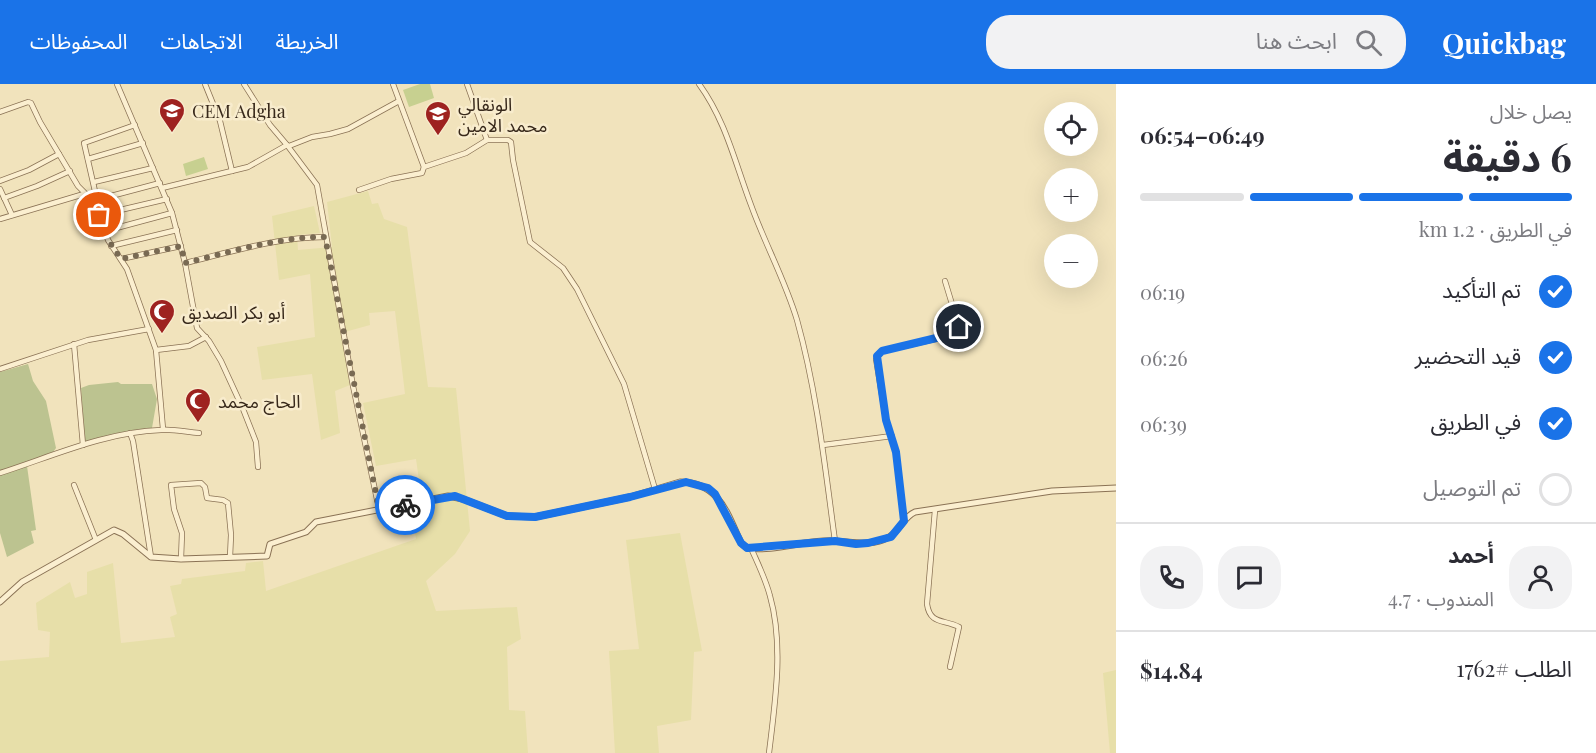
<!DOCTYPE html>
<html lang="ar">
<head>
<meta charset="utf-8">
<style>
  body { margin:0; font-family:"Playfair Display","Noto Sans Arabic",serif; background:#f2f2f3; color:#2b2b33; direction:rtl; height:100vh; display:flex; flex-direction:column; font-size:22px; white-space:nowrap }
  * { box-sizing:border-box; margin:0 }
  p { font-size:20px; color:#7c7c81 }
  .icon { flex:none; width:33px; height:33px; fill:none; stroke:currentColor; stroke-width:2; stroke-linecap:round; stroke-linejoin:round }
  .map { position:relative; flex:1; overflow:hidden; direction:ltr }
  .drawer { display:flex; flex-direction:column; background:#fff; width:480px }
  .drawer>* { flex:none }
  .fabs { position:absolute; left:1044px; top:18px; display:grid; gap:12px }
  .fabs a { display:grid; place-items:center; width:54px; height:54px; border-radius:50%; background:#fff; box-shadow:0 6px 24px #0002; font-size:30px }
  .pin { position:absolute; display:grid; place-items:center; width:51px; height:51px; color:#fff; margin:-26px; border:3px solid #fff; border-radius:50%; box-shadow:0 2px 6px #0007 }
  .courier { position:absolute; display:grid; place-items:center; width:60px; height:60px; margin:-30px; border:4px solid #1a73e8; border-radius:50%; background:#fff; color:#222; box-shadow:0 2px 8px #0007 }
  .summary em { font-style:normal; font-weight:700 }
  .summary div { display:flex; flex-direction:column-reverse }
  .summary { display:flex; align-items:center; justify-content:space-between; height:102px; padding:0 24px }
  h1 { font-size:39px; font-weight:700; line-height:45px }
  .bar { display:grid; grid-template-columns:repeat(4,1fr); gap:9px 6px; align-content:center; height:72px; padding:0 24px }
  .bar i { height:8px; border-radius:4px; background:#e1e1e2 }
  .bar .current { background:#1a73e8 }
  .bar p { grid-column:span 4 }
  .line { display:flex; align-items:center; gap:15px; padding:0 24px; border-top:2px solid #e1e1e2 }
  .line div { flex:1 }
  .round { display:grid; place-items:center; flex:none; width:63px; height:63px; border-radius:24px; background:#f2f2f3 }
  ol { padding:0 24px; list-style:none }
  li { display:flex; align-items:center; gap:18px; height:66px }
  li p { margin-inline-start:auto }
  li .icon { padding:6px; border-radius:50%; background:#1a73e8; color:#fff; stroke-width:4 }
  li:last-child { color:#7c7c81 }
  li i { width:33px; height:33px; border:3px solid #e1e1e2; border-radius:50% }
  header { display:flex; align-items:center; gap:36px; box-sizing:border-box; height:84px; padding:0 30px; background:#1a73e8; color:#fff }
  header strong { font-size:28px }
  nav { display:flex; gap:33px; margin-inline-start:auto; font-size:21px }
  .search { width:420px; height:54px; background:#f2f2f3; display:flex; align-items:center; gap:15px; box-sizing:border-box; padding:0 21px; border-radius:24px; color:#7c7c81; font-size:22px }
  main { display:flex; flex:1; min-height:0 }
  .map>svg:first-child { display:block }
</style>
</head>
<body>
<header>
<strong>Quickbag</strong>
<div class="search"><svg class="icon" aria-label="search" viewBox="0 0 24 24"><circle cx="10" cy="10" r="6"/><path d="M15 15l6 6"/></svg>ابحث هنا</div>
<nav><a>الخريطة</a><a>الاتجاهات</a><a>المحفوظات</a></nav>
</header>
<main>
<section class="drawer">
<div class="summary"><div><h1>6 دقيقة</h1><p>يصل خلال</p></div><em>06:49–06:54</em></div>
<div class="bar"><i class="current"></i><i class="current"></i><i class="current"></i><i></i><p>في الطريق · 1.2 km</p></div>
<ol>
<li><svg class="icon" aria-label="check" viewBox="0 0 24 24"><path d="M5 12l5 5 9-10"/></svg>تم التأكيد<p>06:19</p></li>
<li><svg class="icon" aria-label="check" viewBox="0 0 24 24"><path d="M5 12l5 5 9-10"/></svg>قيد التحضير<p>06:26</p></li>
<li><svg class="icon" aria-label="check" viewBox="0 0 24 24"><path d="M5 12l5 5 9-10"/></svg>في الطريق<p>06:39</p></li>
<li><i></i>تم التوصيل</li>
</ol>
<div class="line" style="height:108px"><a class="round"><svg class="icon" aria-label="person" viewBox="0 0 24 24"><circle cx="12" cy="8" r="4"/><path d="M4 21q1-7 8-7t8 7"/></svg></a><div><b>أحمد</b><p>المندوب · 4.7</p></div><a class="round"><svg class="icon" aria-label="chat" viewBox="0 0 24 24"><path d="M4 5h16v11H9l-5 4z"/></svg></a><a class="round"><svg class="icon" aria-label="phone" viewBox="0 0 24 24"><path d="M5 4h4l2 5-3 2q2 4 5 5l2-3 5 2v4C11 20 4 13 5 4z"/></svg></a></div>
<div class="line" style="height:78px"><div>الطلب #1762</div><b>$14.84</b></div>
</section>
<div class="map">
<svg width="1116" height="669" viewBox="0 0 1116 669">
  <rect width="100%" height="100%" fill="#f1e3bc"/>
  <g fill="#e7dfa9">
    <path d="M368 107 372 120 378 119 384 135 407 143 428 303 456 304 470 447 455 470 426 497 436 527 517 523 521 555 507 563 509 626 525 627 528 669H0V577L49 573 50 548 38 546 36 519 70 498 75 514 87 510V488L113 479 121 559 175 553 170 533 177 530 170 502 181 500 182 495 245 487 246 479 263 477 266 507 416 455 412 426 423 424 416 375 376 382 363 319 405 310 395 227 369 229 370 241 341 249 350 301 335 307 340 349 321 356 312 290 262 296 257 263 315 253 310 190 279 196 272 132 314 122 320 149 297 151 298 166 332 163 327 118Z"/>
    <path d="M680 449 702 567 694 568 691 636 657 642 659 669H615L609 567 639 565 626 456Z"/>
    <path d="M1116 586V669H1110L1103 589Z"/>
  </g>
  <g fill="#c7d090">
    <path d="M420 0H430L434 14 409 23 403 6Z"/>
    <path d="M204 73 208 85 186 92 183 80Z"/>
  </g>
  <g fill="#bcc390">
    <path d="M28 280 33 297 46 317 56 364 51 371 27 382 36 446 31 447 34 459 7 473 0 449V288Z"/>
    <path d="M118 298 121 300H152L157 315 152 344 135 346 92 358H85L81 304 89 301Z"/>
  </g>
  <g fill="none" stroke-linecap="round" stroke-linejoin="round">
    <defs>
      <g id="minor">
        <path d="M117 0 172 129 185 179 197 244 209 257 221 277 243 325 256 358 258 383"/>
        <path d="M205 0 220 37 232 87"/>
        <path d="M244 0 270 41 287 61 317 101 353 302 379 425"/>
        <path d="M393 0 424 83"/>
        <path d="M467 0 487 56H508L511 58 513 76 530 158 563 184 577 205 624 300 655 405"/>
        <path d="M699 0C726 37 735 79 751 121 765 160 785 196 797 236 817 308 825 383 835 457"/>
        <path d="M0 28 28 18 31 19 40 38 78 102 93 117 108 156 127 185 156 266 163 345"/>
        <path d="M289 62 312 53 330 50 348 45 399 17"/>
        <path d="M88 75 143 59"/>
        <path d="M0 97 29 86 59 70"/>
        <path d="M94 98 153 84"/>
        <path d="M162 104 248 83 287 61"/>
        <path d="M0 105 12 131"/>
        <path d="M359 106 391 95 422 89 424 83 466 69 487 56"/>
        <path d="M4 114 37 102 70 87"/>
        <path d="M96 116 160 99"/>
        <path d="M97 116 84 59 135 41"/>
        <path d="M99 131 167 115"/>
        <path d="M0 135 84 110"/>
        <path d="M105 147 172 129"/>
        <path d="M111 162 177 146"/>
        <path d="M121 175 181 162"/>
        <path d="M185 179C230 168 279 153 325 153"/>
        <path d="M74 260 83 361"/>
        <path d="M156 266 189 262 206 253"/>
        <path d="M0 285 88 256 149 245"/>
        <path d="M130 349 133 357 151 473"/>
        <path d="M823 361 892 352"/>
        <path d="M0 389C53 372 105 348 161 346 174 345 186 348 199 349"/>
        <path d="M74 401 96 456"/>
        <path d="M935 426 927 520C930 541 944 535 959 543L950 583"/>
        <path d="M904 437 896 368 886 336 876 275 882 267 949 252 957 247 958 240 945 197"/>
        <path d="M751 464C758 480 766 496 770 512 784 561 775 619 769 669"/>
        <path d="M181 475 182 449 174 425 171 401 201 399 205 403 207 414 223 416 228 419 231 451 230 473"/>
      </g>
      <path id="tertiary" d="M0 518 22 498 114 446 123 450 151 473 181 475 267 472 270 460 306 448 316 438 448 412 463 415 507 432 535 433 630 413 680 398C719 398 727 429 741 459L747 464C776 468 806 455 835 457 854 458 871 463 889 453 900 447 903 433 915 428L1052 407 1116 404"/>
    </defs>
    <use href="#minor" stroke="#8a7255" stroke-width="6"/>
    <use href="#tertiary" stroke="#8a7255" stroke-width="7"/>
    <use href="#minor" stroke="#fbefd0" stroke-width="4.5"/>
    <use href="#tertiary" stroke="#fbefd0" stroke-width="5"/>
  </g>
  <g fill="none" stroke-linecap="round" stroke-linejoin="round">
    <path stroke="#796a53" stroke-width="6" stroke-dasharray="0 10.8" d="M99 131 108 156 121 175 181 162 185 179C230 168 279 153 325 153L379 425 405 421"/>
    <path stroke="#1a73e8" stroke-width="8" d="M405 421 455 412 507 432 535 433 630 413 686 398 708 404 715 410 741 459 747 464 835 457 856 460 868 459 891 453 904 437 896 368 886 336 877 272 882 267 953 250 959 243"/>
  </g>
  <defs>
    <symbol id="school-pin" viewBox="-11 -11 22 30"><path d="M0 17L-7.5 6A9.5 9.5 0 1 1 7.5 6Z" fill="#9e2220" stroke="#f8eccd"/><path d="M0-5L7-2L0 1L-7-2ZM-4 1L0 2.5L4 1V4Q0 6-4 4Z" fill="#fff"/></symbol>
    <symbol id="mosque-pin" viewBox="-11 -11 22 30"><path d="M0 17L-7.5 6A9.5 9.5 0 1 1 7.5 6Z" fill="#9e2220" stroke="#f8eccd"/><path d="M3.5-4.9A6 6 0 1 0 3.5 4.9A5 5 0 1 1 3.5-4.9Z" fill="#fff"/></symbol>
  </defs>
  <g fill-rule="evenodd">
    <use href="#school-pin" x="157" y="12" width="30" height="40"/>
    <use href="#school-pin" x="423" y="15" width="30" height="40"/>
    <use href="#mosque-pin" x="147" y="213" width="30" height="40"/>
    <use href="#mosque-pin" x="183" y="302" width="30" height="40"/>
  </g>
  <g text-anchor="middle" dominant-baseline="central" stroke-width="5" stroke-linejoin="round" paint-order="stroke">
    <g font-size="18" fill="#38291b" stroke="#f8eccd" text-anchor="start">
      <text x="458" y="20">الونقالي<tspan x="458" dy="21">محمد الامين</tspan></text>
      <text x="192" y="27">CEM Adgha</text>
      <text x="182" y="228">أبو بكر الصديق</text>
      <text x="218" y="317">الحاج محمد</text>
    </g>
  </g>
</svg>
<div class="fabs">
<a><svg class="icon" aria-label="locate" viewBox="0 0 24 24"><circle cx="12" cy="12" r="6"/><path d="M12 2v4M12 18v4M2 12h4M18 12h4"/></svg></a>
<a>+</a>
<a>−</a>
</div>
<div class="pin" style="left:99px;top:131px;background:#ea580c"><svg class="icon" aria-label="bag" viewBox="0 0 24 24"><path d="M5 8h14l-1 12H6zM9 8a3 3 0 0 1 6 0"/></svg></div>
<div class="pin" style="left:959px;top:243px;background:#1f2937"><svg class="icon" aria-label="home" viewBox="0 0 24 24"><path d="M3 11l9-7 9 7M6 9v11h12V9"/></svg></div>
<div class="courier" style="left:405px;top:421px"><svg class="icon" aria-label="bike" viewBox="0 0 24 24"><circle cx="6" cy="16" r="4"/><circle cx="18" cy="16" r="4"/><path d="M6 16l4-8h5l3 8M10 8l3 8H6M13 5h3"/></svg></div>
</div>
</main>
</body>
</html>
